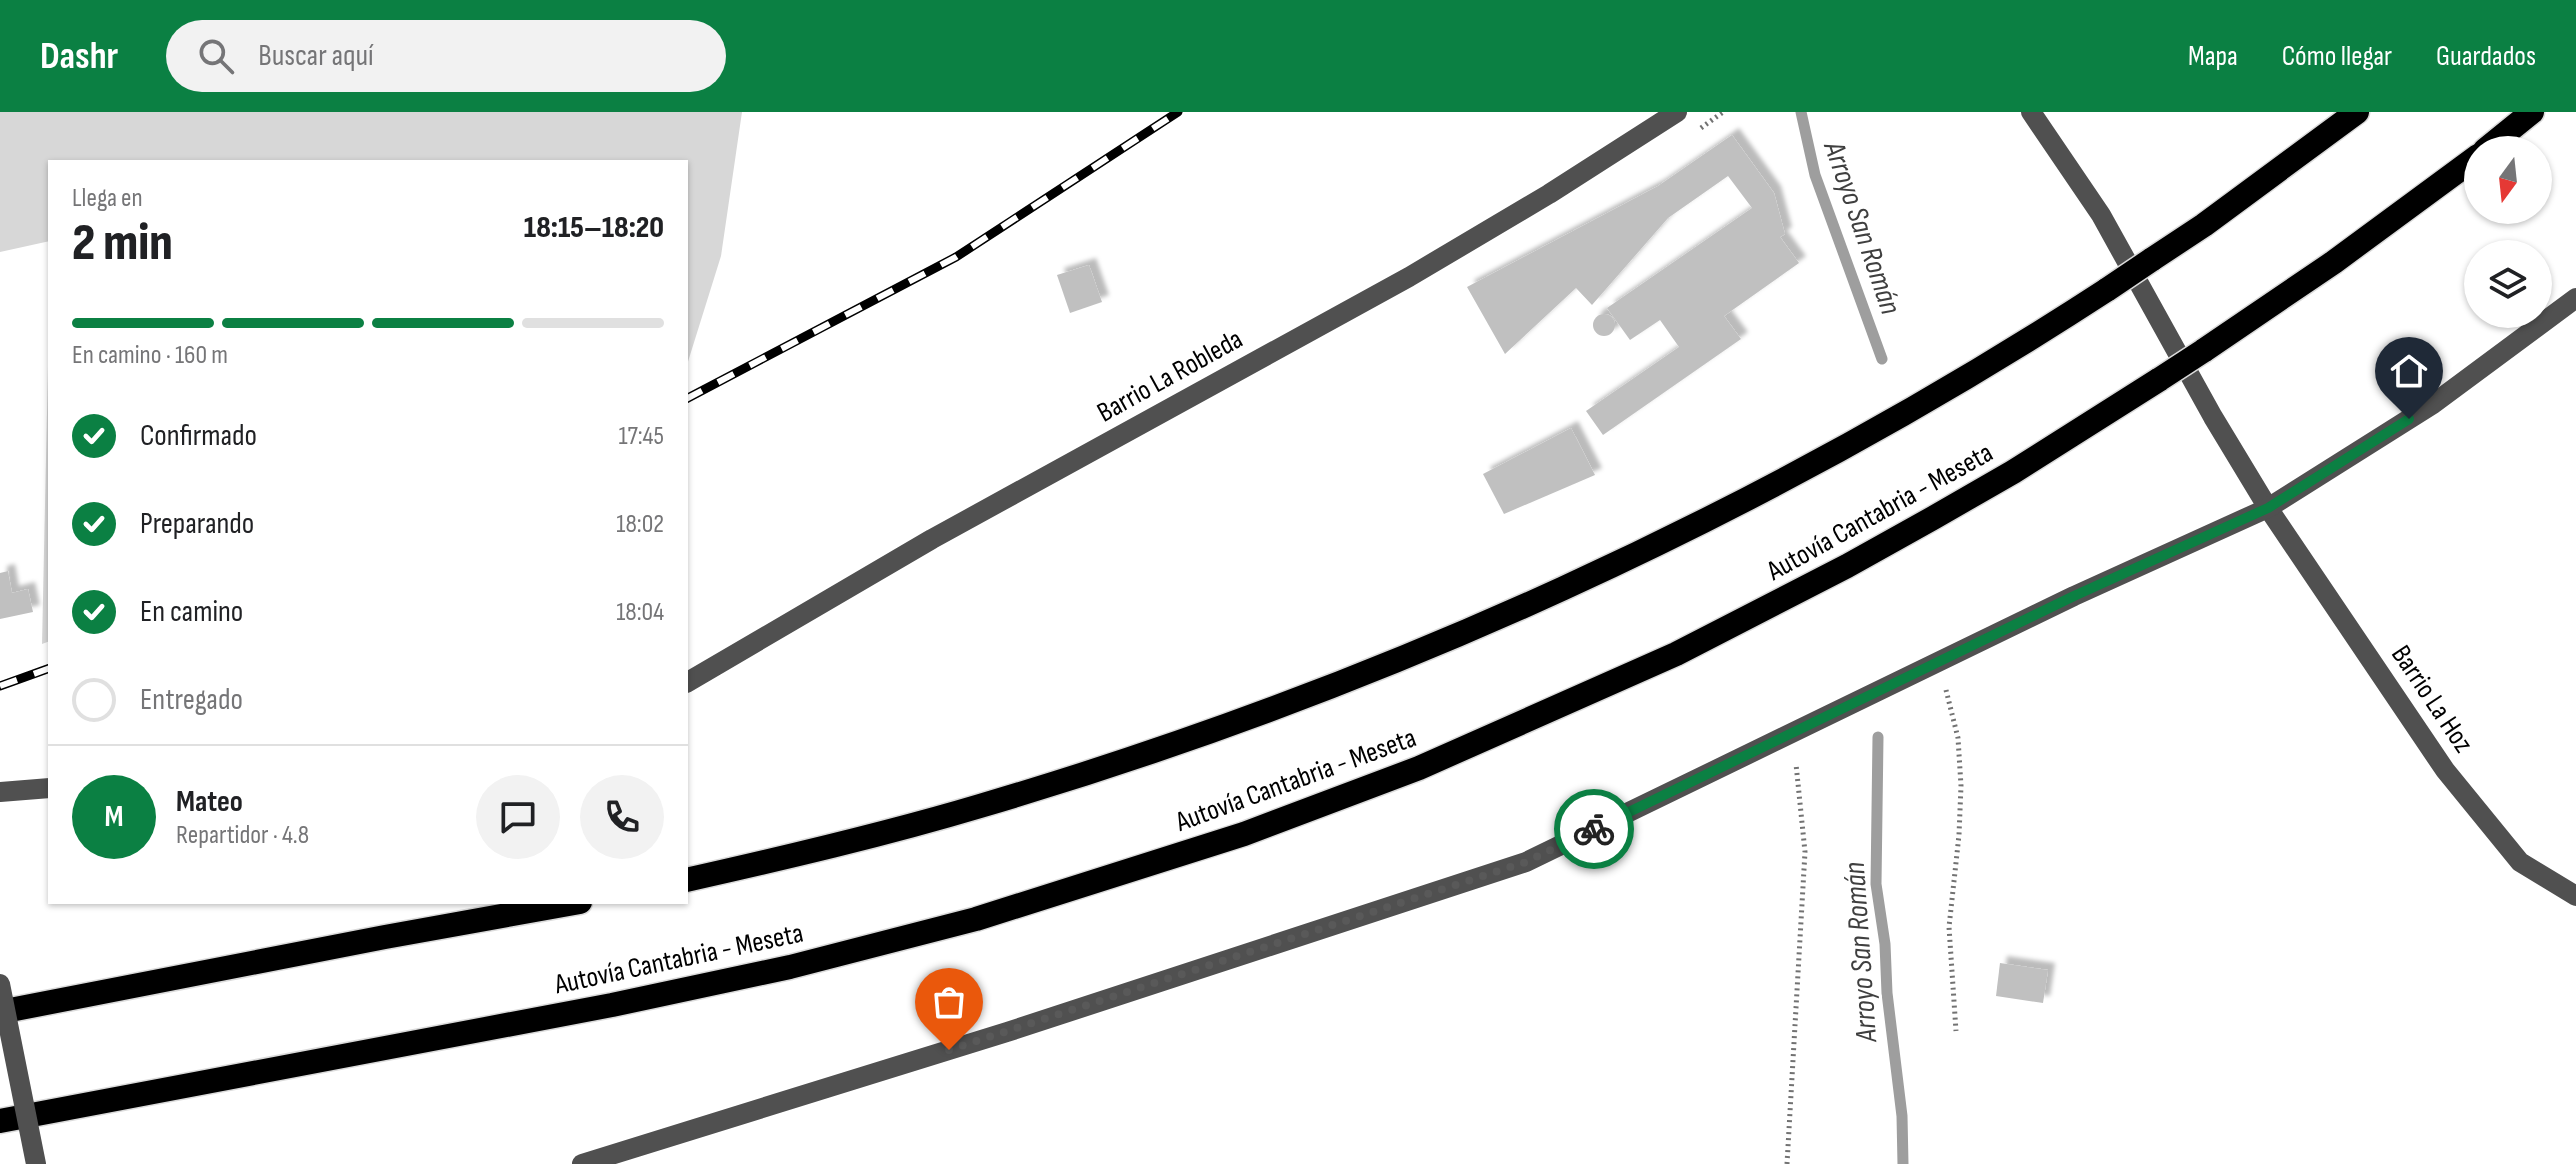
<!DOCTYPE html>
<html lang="es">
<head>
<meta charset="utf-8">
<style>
  body { margin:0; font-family:"Sofia Sans Condensed",sans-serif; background:#f2f2f2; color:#202124; height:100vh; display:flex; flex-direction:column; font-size:30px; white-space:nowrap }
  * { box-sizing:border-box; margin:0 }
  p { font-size:26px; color:#757577 }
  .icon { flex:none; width:44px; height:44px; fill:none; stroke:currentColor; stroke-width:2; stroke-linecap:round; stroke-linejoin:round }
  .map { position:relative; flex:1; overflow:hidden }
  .side { position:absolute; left:48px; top:48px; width:640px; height:744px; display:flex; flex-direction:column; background:#fff; border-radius:0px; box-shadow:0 2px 6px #0004 }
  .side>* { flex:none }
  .needle { width:52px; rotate:195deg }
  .buttons { position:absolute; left:2464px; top:24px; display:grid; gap:16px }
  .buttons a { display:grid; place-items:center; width:88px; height:88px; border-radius:50%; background:#fff; box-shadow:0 2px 6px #0004; font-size:40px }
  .pin { position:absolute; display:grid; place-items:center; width:68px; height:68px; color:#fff; margin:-82px -34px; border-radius:50% 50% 50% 0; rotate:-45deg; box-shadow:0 0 8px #0007 }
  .pin .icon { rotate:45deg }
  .courier { position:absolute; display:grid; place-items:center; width:80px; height:80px; margin:-40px; border:6px solid #0b8043; border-radius:50%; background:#fff; color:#222; box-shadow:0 2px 10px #0007 }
  .head em { font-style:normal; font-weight:800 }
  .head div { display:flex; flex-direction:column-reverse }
  .head { display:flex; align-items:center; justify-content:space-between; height:136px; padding:0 24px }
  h1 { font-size:52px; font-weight:800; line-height:60px }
  .bar { display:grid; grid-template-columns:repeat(4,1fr); gap:12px 8px; align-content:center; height:96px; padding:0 24px }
  .bar i { height:10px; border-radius:6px; background:#e0e0e0 }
  .bar .on { background:#0b8043 }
  .bar p { grid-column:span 4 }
  .line { display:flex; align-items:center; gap:20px; padding:0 24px; border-top:2px solid #e0e0e0 }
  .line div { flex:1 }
  .round { display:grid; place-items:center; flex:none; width:84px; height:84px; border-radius:42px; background:#f2f2f2 }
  ol { padding:0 24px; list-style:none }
  li { display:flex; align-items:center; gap:24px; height:88px }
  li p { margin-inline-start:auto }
  li .icon { padding:8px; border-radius:50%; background:#0b8043; color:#fff; stroke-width:4 }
  li:last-child { color:#757577 }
  li i { width:44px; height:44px; border:4px solid #e0e0e0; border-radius:50% }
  header { display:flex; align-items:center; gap:48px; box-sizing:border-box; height:112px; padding:0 40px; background:#0b8043; color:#fff }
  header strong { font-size:38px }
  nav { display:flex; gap:44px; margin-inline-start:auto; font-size:28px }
  .search { width:560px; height:72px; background:#f2f2f2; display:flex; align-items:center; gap:20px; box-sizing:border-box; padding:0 28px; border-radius:44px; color:#757577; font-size:30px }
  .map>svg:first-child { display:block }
</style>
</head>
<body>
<header>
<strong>Dashr</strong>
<div class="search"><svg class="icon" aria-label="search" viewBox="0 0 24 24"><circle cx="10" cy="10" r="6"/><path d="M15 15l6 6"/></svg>Buscar aquí</div>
<nav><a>Mapa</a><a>Cómo llegar</a><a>Guardados</a></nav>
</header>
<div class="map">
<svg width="2576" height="1052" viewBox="0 0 2576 1052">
  <defs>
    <filter id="shadow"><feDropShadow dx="7" dy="-7" stdDeviation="2" flood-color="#0004"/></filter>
  </defs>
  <rect width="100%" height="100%" fill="#fff"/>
  <g fill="#d7d7d7">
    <path d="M0 0H742L721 144 686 256V50H50V129L0 140Z"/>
    <path d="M50 162V529L42 532Z"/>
  </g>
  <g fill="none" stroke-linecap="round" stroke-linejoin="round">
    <g stroke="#9e9e9e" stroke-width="11">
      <path d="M1801 0 1815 63 1882 247"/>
      <path d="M1878 625 1876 772 1885 832 1887 881 1902 1004 1903 1052"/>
    </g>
  </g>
  <g fill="#c0c0c0" filter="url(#shadow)">
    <path d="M1732 23 1774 81 1785 122 1780 125 1799 151 1724 204 1741 227 1603 323 1586 299 1679 235 1660 208 1630 228 1607 196 1752 96 1728 64 1668 106 1592 193 1576 176 1505 242 1467 175 1658 74Z"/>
    <path d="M1089 153 1102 190 1070 201 1057 163Z"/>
    <circle cx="1604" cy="213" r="11"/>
    <path d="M1571 316 1595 363 1504 402 1483 362Z"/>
    <path d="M8 459 12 481 28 477 33 500 0 507V461Z"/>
    <path d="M2000 851 2048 858 2043 891 1996 884Z"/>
  </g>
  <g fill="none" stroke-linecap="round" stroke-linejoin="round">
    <defs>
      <g id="highway">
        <path d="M2485 38 2532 0"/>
        <path d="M2151 148 2204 113 2357 0"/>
        <path d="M2203 239 2334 150 2478 44"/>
        <path d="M686 768C784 746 883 723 980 694 1378 577 1761 403 2108 177"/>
        <path d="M0 900 385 825 580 790"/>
        <path d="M0 1009 612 893 790 855 976 807 1244 722 1419 656 1676 542 1847 454 1933 406 2013 360 2160 267"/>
      </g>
    </defs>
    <use href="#highway" stroke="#dbdbdb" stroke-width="27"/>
    <g stroke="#727272" stroke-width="5" stroke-dasharray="2 4" stroke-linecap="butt">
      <path d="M1701 16 1723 0"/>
      <path d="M1946 578 1958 626 1961 674 1959 723 1949 815 1956 919"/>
      <path d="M1787 1052 1805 740 1796 652"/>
    </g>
    <g stroke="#505050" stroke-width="20">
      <path d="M2031 0 2101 103 2213 305 2268 396 2445 658 2520 750 2576 784"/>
      <path d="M686 571 932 427 1409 165 1549 82 1677 0"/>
      <path d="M0 680 50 676"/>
      <path d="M582 1052 1007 920 1526 750 2074 484 2268 396 2433 292 2576 186"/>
    </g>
    <use href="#highway" stroke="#000" stroke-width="24"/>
    <defs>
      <g id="rail">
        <path d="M686 287 956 145 1178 0"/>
        <path d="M0 574 50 556"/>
      </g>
    </defs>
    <use href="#rail" stroke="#000" stroke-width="9"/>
    <use href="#rail" stroke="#fff" stroke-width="6" stroke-dasharray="18" stroke-linecap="butt"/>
    <defs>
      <g id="highway-bridge">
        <path d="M2108 177 2151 148"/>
        <path d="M2160 267 2203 239"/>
      </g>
    </defs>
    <use href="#highway-bridge" stroke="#dbdbdb" stroke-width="27" stroke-linecap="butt"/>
    <path stroke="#505050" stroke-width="20" d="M0 872 36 1052"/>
    <use href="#highway-bridge" stroke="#000" stroke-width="24"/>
  </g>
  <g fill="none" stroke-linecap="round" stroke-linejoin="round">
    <path stroke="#595959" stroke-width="8" stroke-dasharray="0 14.4" d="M949 938 1526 750 1594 717"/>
    <path stroke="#0b8043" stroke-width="10" d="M1594 717 2074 484 2268 396 2409 307"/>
  </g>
  <g text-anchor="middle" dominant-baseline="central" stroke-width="6" stroke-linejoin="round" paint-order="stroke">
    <g font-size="28" fill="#000" stroke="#fff">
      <text transform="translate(1170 264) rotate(-29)">Barrio La Robleda</text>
      <text transform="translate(1880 400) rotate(-29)">Autovía Cantabria - Meseta</text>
      <text transform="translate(2432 587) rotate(56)">Barrio La Hoz</text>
      <text transform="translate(1296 668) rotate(-20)">Autovía Cantabria - Meseta</text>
      <text transform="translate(679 847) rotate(-12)">Autovía Cantabria - Meseta</text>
    </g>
    <g font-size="30" font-style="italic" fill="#3f3f3f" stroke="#fff">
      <text transform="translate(1862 116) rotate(71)">Arroyo San Román</text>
      <text transform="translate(1861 840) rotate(-94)">Arroyo San Román</text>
    </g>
  </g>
</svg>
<div class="buttons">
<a><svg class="needle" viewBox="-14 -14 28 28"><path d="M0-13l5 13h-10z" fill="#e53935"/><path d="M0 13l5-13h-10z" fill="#757577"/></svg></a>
<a><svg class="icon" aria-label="layers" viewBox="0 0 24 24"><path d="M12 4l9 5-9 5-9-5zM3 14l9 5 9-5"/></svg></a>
</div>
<div class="pin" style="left:949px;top:938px;background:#ea580c"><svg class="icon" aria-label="bag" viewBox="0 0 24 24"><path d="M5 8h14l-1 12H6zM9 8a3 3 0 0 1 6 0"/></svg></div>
<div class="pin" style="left:2409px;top:307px;background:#1f2937"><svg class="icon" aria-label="home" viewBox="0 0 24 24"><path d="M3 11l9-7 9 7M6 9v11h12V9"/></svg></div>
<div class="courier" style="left:1594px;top:717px"><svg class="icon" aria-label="bike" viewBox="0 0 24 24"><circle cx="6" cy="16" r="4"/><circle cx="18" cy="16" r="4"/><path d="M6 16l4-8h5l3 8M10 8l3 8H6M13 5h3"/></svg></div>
<section class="side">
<div class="head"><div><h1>2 min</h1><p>Llega en</p></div><em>18:15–18:20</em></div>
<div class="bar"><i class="on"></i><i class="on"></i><i class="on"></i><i></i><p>En camino · 160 m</p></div>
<ol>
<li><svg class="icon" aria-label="check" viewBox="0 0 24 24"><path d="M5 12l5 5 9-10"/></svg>Confirmado<p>17:45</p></li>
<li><svg class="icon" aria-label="check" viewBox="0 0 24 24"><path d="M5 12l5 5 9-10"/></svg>Preparando<p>18:02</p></li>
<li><svg class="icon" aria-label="check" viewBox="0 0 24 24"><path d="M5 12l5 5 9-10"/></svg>En camino<p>18:04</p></li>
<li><i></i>Entregado</li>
</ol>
<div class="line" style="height:144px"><b class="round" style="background:#0b8043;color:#fff">M</b><div><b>Mateo</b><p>Repartidor · 4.8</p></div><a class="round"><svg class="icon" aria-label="chat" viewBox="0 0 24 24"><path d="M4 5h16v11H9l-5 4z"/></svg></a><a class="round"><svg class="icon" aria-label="phone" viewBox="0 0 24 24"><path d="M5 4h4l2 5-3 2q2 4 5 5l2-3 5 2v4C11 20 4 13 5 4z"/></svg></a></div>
</section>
</div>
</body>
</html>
